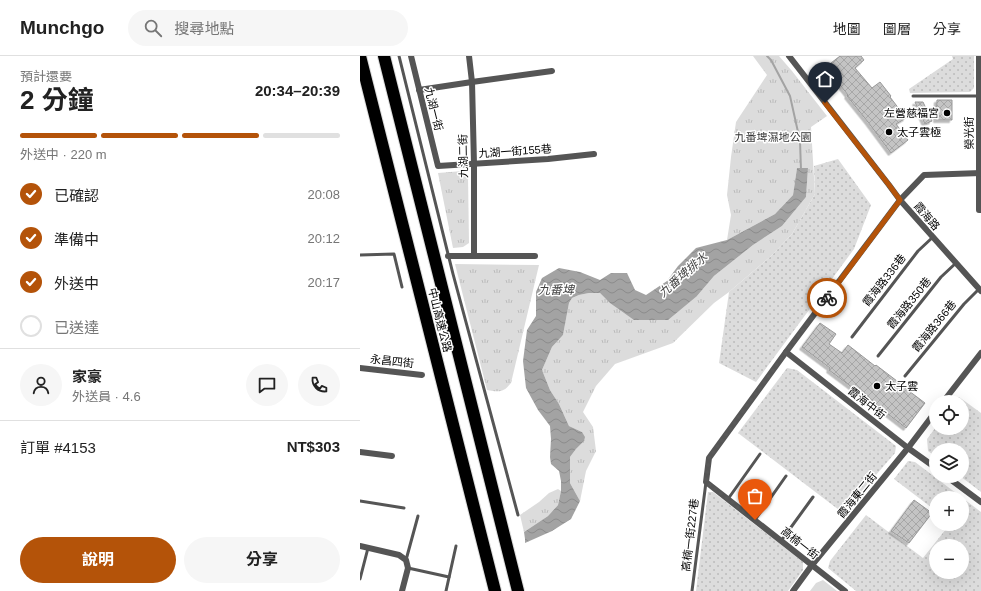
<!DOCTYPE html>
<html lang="zh-TW">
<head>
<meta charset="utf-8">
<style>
  body { margin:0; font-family:Helvetica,"Noto Sans TC",sans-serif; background:#f6f6f6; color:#222; height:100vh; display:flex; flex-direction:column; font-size:15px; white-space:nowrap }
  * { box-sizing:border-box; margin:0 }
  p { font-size:13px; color:#767676 }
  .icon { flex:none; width:22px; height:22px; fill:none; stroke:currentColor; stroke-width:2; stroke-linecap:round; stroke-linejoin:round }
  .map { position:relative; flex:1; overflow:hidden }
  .side { display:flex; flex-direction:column; background:#fff; width:360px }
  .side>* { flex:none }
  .tools { position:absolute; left:569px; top:339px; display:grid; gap:8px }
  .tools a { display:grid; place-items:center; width:40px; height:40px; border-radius:50%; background:#fff; box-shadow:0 4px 16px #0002; font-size:20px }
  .pin { position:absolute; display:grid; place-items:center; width:34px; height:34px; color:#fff; margin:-41px -17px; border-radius:50% 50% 50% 0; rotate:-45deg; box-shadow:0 0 4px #0007 }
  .pin .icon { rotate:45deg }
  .courier { position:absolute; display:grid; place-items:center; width:40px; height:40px; margin:-20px; border:3px solid #b45309; border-radius:50%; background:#fff; color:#222; box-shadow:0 1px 5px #0007 }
  .summary em { font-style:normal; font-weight:700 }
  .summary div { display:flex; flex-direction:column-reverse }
  .summary { display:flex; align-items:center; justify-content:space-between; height:68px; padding:0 20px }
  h1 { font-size:26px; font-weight:700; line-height:30px }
  .bar { display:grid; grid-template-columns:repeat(4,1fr); gap:6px 4px; align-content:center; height:48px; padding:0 20px }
  .bar i { height:5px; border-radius:3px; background:#e0e0e0 }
  .bar .on { background:#b45309 }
  .bar p { grid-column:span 4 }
  .line { display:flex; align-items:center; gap:10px; padding:0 20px; border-top:1px solid #e0e0e0 }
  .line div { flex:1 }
  .round { display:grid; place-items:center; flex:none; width:42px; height:42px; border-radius:21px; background:#f6f6f6 }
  ol { padding:0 20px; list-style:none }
  li { display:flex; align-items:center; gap:12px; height:44px }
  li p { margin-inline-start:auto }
  li .icon { padding:4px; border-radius:50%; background:#b45309; color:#fff; stroke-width:4 }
  li:last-child { color:#767676 }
  li i { width:22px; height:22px; border:2px solid #e0e0e0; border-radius:50% }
  .action { display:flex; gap:8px; margin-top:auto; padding:8px 20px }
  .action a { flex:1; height:46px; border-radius:24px; background:#b45309; color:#fff; font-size:16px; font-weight:700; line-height:46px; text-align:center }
  .action a+a { background:#f6f6f6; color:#222 }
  header { display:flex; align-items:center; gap:24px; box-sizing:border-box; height:56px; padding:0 20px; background:#fff; border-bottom:1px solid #e0e0e0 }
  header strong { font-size:19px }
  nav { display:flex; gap:22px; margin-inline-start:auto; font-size:14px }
  .search { width:280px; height:36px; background:#f6f6f6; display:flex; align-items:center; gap:10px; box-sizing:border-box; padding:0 14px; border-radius:22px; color:#767676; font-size:15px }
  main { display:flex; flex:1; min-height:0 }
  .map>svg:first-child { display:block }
</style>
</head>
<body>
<header>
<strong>Munchgo</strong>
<div class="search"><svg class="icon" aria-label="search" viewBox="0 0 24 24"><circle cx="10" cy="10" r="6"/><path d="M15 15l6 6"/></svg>搜尋地點</div>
<nav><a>地圖</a><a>圖層</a><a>分享</a></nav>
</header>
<main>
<section class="side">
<div class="summary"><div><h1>2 分鐘</h1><p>預計還要</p></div><em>20:34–20:39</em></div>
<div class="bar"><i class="on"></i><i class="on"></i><i class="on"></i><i></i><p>外送中 · 220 m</p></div>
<ol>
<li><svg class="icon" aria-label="check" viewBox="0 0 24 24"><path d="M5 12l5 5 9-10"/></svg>已確認<p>20:08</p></li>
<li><svg class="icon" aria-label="check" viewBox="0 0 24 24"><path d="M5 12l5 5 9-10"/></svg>準備中<p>20:12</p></li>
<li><svg class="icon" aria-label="check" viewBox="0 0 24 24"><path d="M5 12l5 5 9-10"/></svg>外送中<p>20:17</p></li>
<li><i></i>已送達</li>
</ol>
<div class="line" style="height:72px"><a class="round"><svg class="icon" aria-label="person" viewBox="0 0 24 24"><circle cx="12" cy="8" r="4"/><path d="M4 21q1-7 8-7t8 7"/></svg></a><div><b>家豪</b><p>外送員 · 4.6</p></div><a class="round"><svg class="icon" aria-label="chat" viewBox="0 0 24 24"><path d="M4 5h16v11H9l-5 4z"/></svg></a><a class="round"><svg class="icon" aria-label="phone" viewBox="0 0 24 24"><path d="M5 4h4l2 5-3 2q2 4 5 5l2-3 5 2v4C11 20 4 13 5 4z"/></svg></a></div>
<div class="line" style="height:52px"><div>訂單 #4153</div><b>NT$303</b></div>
<div class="action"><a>說明</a><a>分享</a></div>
</section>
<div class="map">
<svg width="621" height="535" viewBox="0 0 621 535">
  <defs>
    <pattern id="grass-dots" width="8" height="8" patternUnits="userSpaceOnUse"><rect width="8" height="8" fill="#dcdcdc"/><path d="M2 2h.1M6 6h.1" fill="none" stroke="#bbb" stroke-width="1.8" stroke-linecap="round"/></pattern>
    <pattern id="park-tufts" width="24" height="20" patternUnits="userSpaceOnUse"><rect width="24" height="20" fill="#dcdcdc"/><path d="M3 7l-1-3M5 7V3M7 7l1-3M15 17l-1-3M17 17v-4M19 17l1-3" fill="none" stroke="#bbb"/></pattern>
    <pattern id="water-waves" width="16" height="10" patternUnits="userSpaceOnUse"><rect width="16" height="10" fill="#a3a3a3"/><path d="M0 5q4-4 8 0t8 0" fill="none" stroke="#8b8b8b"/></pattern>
    <pattern id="building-cross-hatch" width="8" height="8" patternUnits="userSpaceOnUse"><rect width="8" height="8" fill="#c4c4c4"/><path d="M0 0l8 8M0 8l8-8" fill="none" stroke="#a7a7a7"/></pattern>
    <filter id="shadow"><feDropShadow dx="-2.5" dy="2.5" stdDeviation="0" flood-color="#0004"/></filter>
  </defs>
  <rect width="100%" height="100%" fill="#fff"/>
  <g fill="url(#grass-dots)" fill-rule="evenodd">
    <path d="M592 0H614V32L610 36 550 37 549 33 593 3Z"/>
    <path d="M478 103 511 149 494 193 396 326 359 307 369 236 411 200 432 178 455 138 454 110Z"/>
    <path d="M427 312 437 314 536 390 535 397 483 457 378 377Z"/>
    <path d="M599 341 621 357V436L600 420H602V394H576V401L568 395 567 383 576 371V372H602V346H595Z"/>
    <path d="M548 405 555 406 621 456V535H496L468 512 470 505 506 459 563 502 590 468H602V442H576V455L534 423ZM576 490H602V516H576Z"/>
    <path d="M348 436H353L443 506V514L428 535H336Z"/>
  </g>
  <g fill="url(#park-tufts)">
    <path d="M393 0H419L432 15 467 60 451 71 455 138 432 178 411 200 369 236 354 247 313 287 255 308 236 330 223 356 233 371 236 395 226 415 220 445 210 427V401L216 393 224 385 222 376 209 370 199 348 190 334 182 314 192 291 203 279 209 247 212 242 219 239 229 237H240L250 247 337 240 354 220 393 189 422 170 446 141 448 112H437L433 139 415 158 367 184 371 159 367 139 371 101 376 66 407 19Z"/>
    <path d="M103 115 108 120 109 187 103 191 93 192 78 117Z"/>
    <path d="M95 208 179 209 151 327C143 337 139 336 127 334Z"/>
    <path d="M198 433 201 435 198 449 188 460 164 476 160 459 179 446 189 437Z"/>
  </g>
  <path fill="#dcdcdc" d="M463 524 477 535H450L456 527Z"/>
  <path fill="url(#water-waves)" d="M437 112H448L446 141 422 170 393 189 354 220 337 240 308 264H274L250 247 240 237H229L219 239 212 242 209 247 203 279 192 291 182 314 190 334 199 348 209 370 222 376 225 381 224 385 216 393 210 401V427L220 445 211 463 192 475 165 487V483L164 476 188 460 198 449 201 435V425L199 415 191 408 190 401 191 383 190 370 178 354 166 332 163 305 167 274 176 260V236L182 222 199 212 220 216 240 224 251 217H267L275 234 286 239 307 225 318 210 336 192 367 184 415 158 433 139Z"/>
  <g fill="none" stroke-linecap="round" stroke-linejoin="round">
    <path stroke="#a3a3a3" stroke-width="2" d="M407 0 411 4 430 40 440 85 441 114"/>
  </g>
  <g fill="url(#building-cross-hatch)" stroke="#999" filter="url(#shadow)">
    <path d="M480 0H501L504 4 495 12 512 32 520 26 531 40 530 41 546 62 536 68 548 84 531 97 508 66 487 40 488 39 466 11Z"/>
    <path d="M577 44H592V64H576Z"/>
    <path d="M555 46H563L572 65 565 68Z"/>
    <path d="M460 267 476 278 469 288 482 297 488 289 515 310 516 309 537 325V326L565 347 546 372 519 351 518 352 496 336 497 335 469 314 470 312 442 291Z"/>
    <path d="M554 444 572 457 549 487 531 475Z"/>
  </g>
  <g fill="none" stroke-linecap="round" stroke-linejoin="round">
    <defs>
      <g id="highway">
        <path d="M0 0 135 535"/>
        <path d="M24 0 158 535"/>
      </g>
    </defs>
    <use href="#highway" stroke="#dbdbdb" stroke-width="14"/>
    <g stroke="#555" stroke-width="3">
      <path d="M39 0 93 218 158 459"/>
      <path d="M553 40H619"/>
      <path d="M0 199 34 198 42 231"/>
      <path d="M492 281 558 195 573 181"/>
      <path d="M518 300 581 221 596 207"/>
      <path d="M545 320 604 248 619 233"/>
      <path d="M368 443 400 398"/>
      <path d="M0 445 44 452"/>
      <path d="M395 464 426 420"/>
      <path d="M421 485 453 441"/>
      <path d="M46 504 58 460"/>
      <path d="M48 512 89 521"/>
      <path d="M0 523 8 492"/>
      <path d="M86 535 96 490"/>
      <path d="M332 535 346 426"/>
    </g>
    <g stroke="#555" stroke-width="6">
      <path d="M51 0 78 110 188 103 234 98"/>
      <path d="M109 0 112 26 114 108V200"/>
      <path d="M429 0 529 129 540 144 621 235"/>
      <path d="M619 0V154H621"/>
      <path d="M59 34 112 26 192 15"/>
      <path d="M88 200H175"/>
      <path d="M426 296 548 392 576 412"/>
      <path d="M0 312 62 319"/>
      <path d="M583 346 621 297"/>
      <path d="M0 396 32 400"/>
      <path d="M586 420 621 446"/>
      <path d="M0 490 39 499 46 504 48 512 42 535"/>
      <path d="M433 535 452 509 548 392 576 355"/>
      <path d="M485 535 346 426 349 402 426 296 540 144 564 119 621 117"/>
    </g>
    <use href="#highway" stroke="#000" stroke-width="12"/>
  </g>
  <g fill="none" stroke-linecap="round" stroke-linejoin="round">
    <path stroke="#595959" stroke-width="4" stroke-dasharray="0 7.2" d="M395 464 346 426 349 402 426 296 467 242"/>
    <path stroke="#b45309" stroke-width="5" d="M465 47 529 129 540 144 467 242"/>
  </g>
  <g fill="#000" stroke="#fff" stroke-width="1.5">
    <circle cx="587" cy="57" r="4"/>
    <circle cx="529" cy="76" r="4"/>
    <circle cx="517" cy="330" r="4"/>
  </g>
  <g text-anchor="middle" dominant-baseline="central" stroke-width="3" stroke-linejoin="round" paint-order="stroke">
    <g font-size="11" fill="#000" stroke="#fff">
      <text transform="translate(74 53) rotate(76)">九湖一街</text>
      <text transform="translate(609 77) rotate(-91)">榮光街</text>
      <text transform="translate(155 95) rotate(-4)">九湖一街155巷</text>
      <text transform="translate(103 100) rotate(-91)">九湖二街</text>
      <text transform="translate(567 160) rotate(49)">霞海路</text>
      <text transform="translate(524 224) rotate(-52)">霞海路336巷</text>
      <text transform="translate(549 247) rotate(-51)">霞海路350巷</text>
      <text transform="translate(80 264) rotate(76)">中山高速公路</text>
      <text transform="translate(574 270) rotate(-51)">霞海路366巷</text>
      <text transform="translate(32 305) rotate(6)">永昌四街</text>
      <text transform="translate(507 347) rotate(38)">霞海中街</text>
      <text transform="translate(497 439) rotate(-51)">霞海東二街</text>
      <text transform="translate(330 479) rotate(-83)">高楠一街227巷</text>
      <text transform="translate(440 487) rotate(38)">高楠一街</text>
    </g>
    <g font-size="11" fill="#000" stroke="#fff" text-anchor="start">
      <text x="579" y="57" text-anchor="end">左營慈福宮</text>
      <text x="537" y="76">太子雲極</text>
      <text x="525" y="330">太子雲</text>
    </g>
    <g font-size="11" fill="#333" stroke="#fff">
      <text x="413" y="81">九番埤濕地公園</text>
    </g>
    <g font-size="12" font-style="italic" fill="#444" stroke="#fff">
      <text transform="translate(323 219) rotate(-41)">九番埤排水</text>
      <text x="196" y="234">九番埤</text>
    </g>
  </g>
</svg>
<div class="tools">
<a><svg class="icon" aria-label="locate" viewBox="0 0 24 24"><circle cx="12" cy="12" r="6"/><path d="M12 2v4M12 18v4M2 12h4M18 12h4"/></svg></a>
<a><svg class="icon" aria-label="layers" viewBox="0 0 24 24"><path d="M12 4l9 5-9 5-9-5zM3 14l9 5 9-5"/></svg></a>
<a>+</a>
<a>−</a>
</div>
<div class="pin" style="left:395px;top:464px;background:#ea580c"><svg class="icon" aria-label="bag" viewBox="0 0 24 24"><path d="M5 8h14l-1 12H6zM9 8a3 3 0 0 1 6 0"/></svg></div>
<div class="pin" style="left:465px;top:47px;background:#1f2937"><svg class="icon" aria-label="home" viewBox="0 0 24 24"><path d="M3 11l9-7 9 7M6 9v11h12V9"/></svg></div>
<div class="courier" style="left:467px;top:242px"><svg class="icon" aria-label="bike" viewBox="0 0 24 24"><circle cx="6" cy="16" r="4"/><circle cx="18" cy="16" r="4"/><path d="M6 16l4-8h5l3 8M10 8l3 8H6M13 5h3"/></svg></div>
</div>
</main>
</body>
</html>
